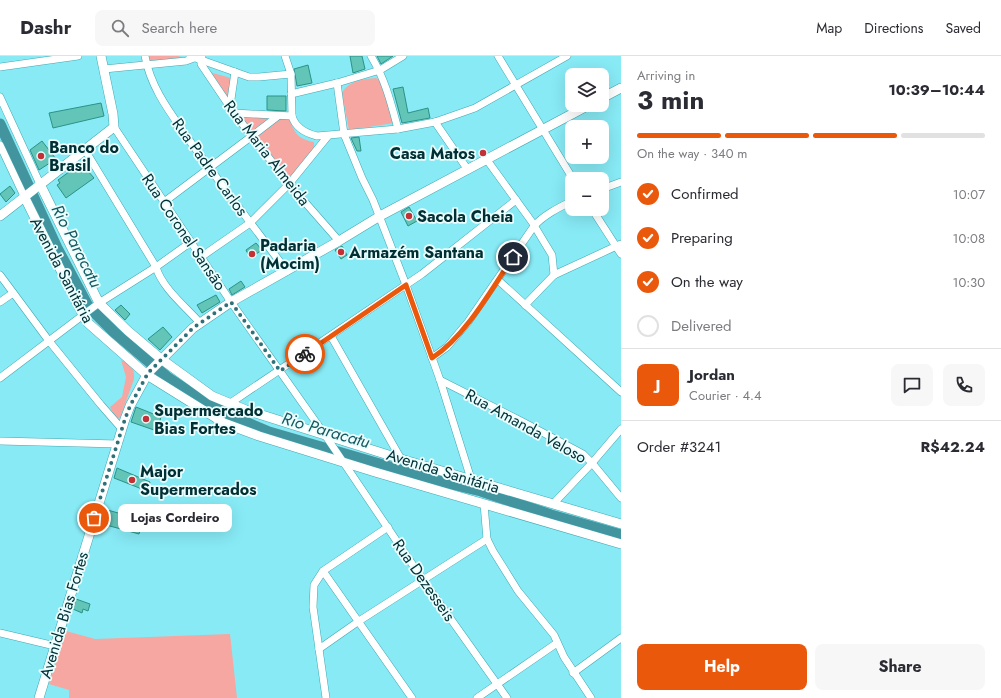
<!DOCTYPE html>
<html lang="en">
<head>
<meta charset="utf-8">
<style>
  body { margin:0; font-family:Jost,sans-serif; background:#f7f7f7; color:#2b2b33; height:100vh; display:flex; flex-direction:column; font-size:15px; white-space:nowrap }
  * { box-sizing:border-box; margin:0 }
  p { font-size:13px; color:#7c7c81 }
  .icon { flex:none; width:22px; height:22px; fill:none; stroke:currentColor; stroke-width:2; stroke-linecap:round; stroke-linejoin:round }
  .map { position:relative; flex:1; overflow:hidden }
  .panel { display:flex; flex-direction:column; background:#fff; width:380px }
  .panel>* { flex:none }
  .buttons { position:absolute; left:565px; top:12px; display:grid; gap:8px }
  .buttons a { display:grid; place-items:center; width:44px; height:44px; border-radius:8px; background:#fff; box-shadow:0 4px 16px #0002; font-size:20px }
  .pin { position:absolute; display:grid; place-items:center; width:34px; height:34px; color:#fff; margin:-17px; border:2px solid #fff; border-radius:50%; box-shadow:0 1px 4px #0007 }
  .courier { position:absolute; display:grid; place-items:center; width:40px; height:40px; margin:-20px; border:3px solid #ea580c; border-radius:50%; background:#fff; color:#222; box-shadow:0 1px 5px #0007 }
  .bubble { position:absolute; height:28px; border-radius:8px; background:#fff; box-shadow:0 4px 16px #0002; font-size:13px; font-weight:700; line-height:28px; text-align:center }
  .head em { font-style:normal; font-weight:700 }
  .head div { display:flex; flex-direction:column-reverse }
  .head { display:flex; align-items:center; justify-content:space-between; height:68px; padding:0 16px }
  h1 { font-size:26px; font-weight:700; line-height:30px }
  .bar { display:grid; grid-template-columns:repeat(4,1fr); gap:6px 4px; align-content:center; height:48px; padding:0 16px }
  .bar i { height:5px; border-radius:3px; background:#e1e1e2 }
  .bar .current { background:#ea580c }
  .bar p { grid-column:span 4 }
  .line { display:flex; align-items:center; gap:10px; padding:0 16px; border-top:1px solid #e1e1e2 }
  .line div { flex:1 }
  .round { display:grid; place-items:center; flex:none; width:42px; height:42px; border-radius:8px; background:#f7f7f7 }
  ol { padding:0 16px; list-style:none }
  li { display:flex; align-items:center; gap:12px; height:44px }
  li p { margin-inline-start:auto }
  li .icon { padding:4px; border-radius:50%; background:#ea580c; color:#fff; stroke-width:4 }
  li:last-child { color:#7c7c81 }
  li i { width:22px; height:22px; border:2px solid #e1e1e2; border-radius:50% }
  .primary-button { display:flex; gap:8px; margin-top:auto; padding:8px 16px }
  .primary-button a { flex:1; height:46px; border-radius:8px; background:#ea580c; color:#fff; font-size:16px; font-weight:700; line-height:46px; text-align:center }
  .primary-button a+a { background:#f7f7f7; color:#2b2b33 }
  header { display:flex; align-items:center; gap:24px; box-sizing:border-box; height:56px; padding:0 20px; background:#fff; border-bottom:1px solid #e1e1e2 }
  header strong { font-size:19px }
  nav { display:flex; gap:22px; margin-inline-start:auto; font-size:14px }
  .search { width:280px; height:36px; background:#f7f7f7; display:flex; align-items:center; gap:10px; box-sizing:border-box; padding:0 14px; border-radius:8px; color:#7c7c81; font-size:15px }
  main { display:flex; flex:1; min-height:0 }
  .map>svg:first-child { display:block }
</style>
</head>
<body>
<header>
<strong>Dashr</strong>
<div class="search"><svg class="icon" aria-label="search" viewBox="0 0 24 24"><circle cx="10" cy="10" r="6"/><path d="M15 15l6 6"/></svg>Search here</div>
<nav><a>Map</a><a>Directions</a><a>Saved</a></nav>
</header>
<main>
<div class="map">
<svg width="621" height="642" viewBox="0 0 621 642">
  <rect width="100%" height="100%" fill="#87eaf5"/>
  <g fill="#f6a7a1">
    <path d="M147 0H178L183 2 148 7Z"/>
    <path d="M209 16 231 22 229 44Z"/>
    <path d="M376 22 380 25 394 67 349 74 342 37C348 25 363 23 376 22Z"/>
    <path d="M239 60 272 61 253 77Z"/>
    <path d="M289 62C295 78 298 83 314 86V92L290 121H287L258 83 257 79 277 63Z"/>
    <path d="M121 304C131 309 135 311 134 323L120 362 116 363 110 351 122 341 126 321Z"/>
    <path d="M66 575 95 583 230 578 237 642H69V634L49 628Z"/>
  </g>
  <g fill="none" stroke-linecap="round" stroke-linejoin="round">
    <path stroke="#42959e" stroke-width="11" d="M0 68 57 192 88 250 114 276 167 321 205 346 236 362 269 376 435 424 481 435 551 459 621 479"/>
  </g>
  <g fill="#63c4b8" stroke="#2a9387">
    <path d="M350 0H362L365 13 353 17Z"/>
    <path d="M377 0H393L381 8Z"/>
    <path d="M308 9 312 27 297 30 294 13Z"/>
    <path d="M403 31 408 57 428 52 430 62 402 67 393 33Z"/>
    <path d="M267 40H286V55L267 54Z"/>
    <path d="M101 47 104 60 53 72 49 57Z"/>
    <path d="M359 81 361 95H357L351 82Z"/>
    <path d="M42 85 56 103 39 114 30 94Z"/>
    <path d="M81 107 94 122 66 142 57 129 60 127 58 124Z"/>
    <path d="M10 130 15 137 6 146 0 138Z"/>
    <path d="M409 151 417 165 408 170 401 156Z"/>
    <path d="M256 187 262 194 250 202 246 194Z"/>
    <path d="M342 190 347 199 341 203 335 194Z"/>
    <path d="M241 225 245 231 232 239 229 233Z"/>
    <path d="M216 239 220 246 202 257 197 249Z"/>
    <path d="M121 249 130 258 125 264 115 254Z"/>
    <path d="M163 271 172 281 160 294 148 283Z"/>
    <path d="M136 351 161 361 157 375 131 366Z"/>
    <path d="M117 412 150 426 147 435 114 422Z"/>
    <path d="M104 453 143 464 139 478 99 467Z"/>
    <path d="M76 543 90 548 88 555 83 553 82 557 73 553Z"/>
  </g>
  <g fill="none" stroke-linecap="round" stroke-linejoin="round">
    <defs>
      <g id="minor">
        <path d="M145 0C151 34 173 60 192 88 223 131 255 173 287 215"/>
        <path d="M190 0 249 21H259L291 18"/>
        <path d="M202 0 201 4V8L234 57 289 128 339 185"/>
        <path d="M285 0 291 18 292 60C295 71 305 77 317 80L398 73 435 66 475 52 567 0"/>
        <path d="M371 0C385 23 391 47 398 73"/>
        <path d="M498 0 573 123"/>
        <path d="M0 11 78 0"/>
        <path d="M104 13 186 5 194 2"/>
        <path d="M337 27 344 78 362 122 373 144 406 229 440 324 471 423"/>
        <path d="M291 38 337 27 380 14 403 0"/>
        <path d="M0 41 40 128"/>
        <path d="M230 50 235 16"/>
        <path d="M234 57 292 60"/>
        <path d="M435 66 468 114"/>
        <path d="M114 71 231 246 325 379 423 524 507 642"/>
        <path d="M0 89 24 140"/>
        <path d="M85 94 156 211C162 232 186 251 200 267"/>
        <path d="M487 104 532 166 552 199 554 219"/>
        <path d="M602 133 621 126"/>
        <path d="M164 146 252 80 278 60"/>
        <path d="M592 153 621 198"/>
        <path d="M201 201 250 167 289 128 328 80"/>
        <path d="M0 219 49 285 101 349 122 373"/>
        <path d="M498 224 621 336"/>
        <path d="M0 246 13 237"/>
        <path d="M525 249 554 219 621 188"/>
        <path d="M331 280 401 403"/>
        <path d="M432 302 447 291 468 266 534 170C544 159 558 152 572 145"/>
        <path d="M0 322 99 247 156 211 191 186"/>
        <path d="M440 324 523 366 583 398 592 407 621 442"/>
        <path d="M229 348 422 218 516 144"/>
        <path d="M0 385 118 388"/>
        <path d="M484 448 487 483 493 495 518 535 554 579 564 601 591 642"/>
        <path d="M553 448 592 407 621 373"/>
        <path d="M323 515 412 642"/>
        <path d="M0 577 55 590"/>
        <path d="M319 593 359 565 487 483"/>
        <path d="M573 617 621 582"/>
        <path d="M326 642 313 551 314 529 323 515 388 471"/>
        <path d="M477 642 557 587"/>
      </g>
      <g id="tertiary">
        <path d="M602 42 621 32"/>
        <path d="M40 128 99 247 128 275 161 303 212 340 246 354 401 403 621 468"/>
        <path d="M24 140 83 259 88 267 147 319 224 367 259 380 375 416 621 488"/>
        <path d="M0 160 114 71 113 58 101 0"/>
        <path d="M39 642 125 363 130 350 148 317 193 272 231 246 339 185 380 160 589 49"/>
      </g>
    </defs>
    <use href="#minor" stroke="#41a8b2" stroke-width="8"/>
    <use href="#tertiary" stroke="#41a8b2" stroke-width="10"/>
    <use href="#minor" stroke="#fff" stroke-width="7"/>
    <use href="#tertiary" stroke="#fff" stroke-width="9"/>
  </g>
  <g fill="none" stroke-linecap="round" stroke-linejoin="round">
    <path stroke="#307178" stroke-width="4" stroke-dasharray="0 7.2" d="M94 462 125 363 130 350 148 317 193 272 231 246 280 315 305 298"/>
    <path stroke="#ea580c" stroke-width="5" d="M305 298 406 229 432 302C465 281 492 233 513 201"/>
  </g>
  <g fill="#c13135" stroke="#ebfdfe" stroke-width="1.5">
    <circle cx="483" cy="97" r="4"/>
    <circle cx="41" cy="100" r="4"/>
    <circle cx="409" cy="160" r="4"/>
    <circle cx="341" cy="196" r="4"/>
    <circle cx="252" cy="198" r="4"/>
    <circle cx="146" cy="363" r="4"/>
    <circle cx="132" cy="424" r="4"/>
  </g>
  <g text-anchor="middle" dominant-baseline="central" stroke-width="3.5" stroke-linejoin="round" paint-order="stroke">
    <g font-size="16" font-weight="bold" fill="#013034" stroke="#ebfdfe" text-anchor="start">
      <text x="49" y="91">Banco do<tspan x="49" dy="18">Brasil</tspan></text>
      <text x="475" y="97" text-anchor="end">Casa Matos</text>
      <text x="417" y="160">Sacola Cheia</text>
      <text x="260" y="189">Padaria<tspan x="260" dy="18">(Mocim)</tspan></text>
      <text x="349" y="196">Armazém Santana</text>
      <text x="154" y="354">Supermercado<tspan x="154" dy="18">Bias Fortes</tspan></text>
      <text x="140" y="415">Major<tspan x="140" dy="18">Supermercados</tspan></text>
    </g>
    <g font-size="16" fill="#013034" stroke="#ebfdfe">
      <text transform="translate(267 97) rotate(52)">Rua Maria Almeida</text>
      <text transform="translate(210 111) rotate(54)">Rua Padre Carlos</text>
      <text transform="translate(184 176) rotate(56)">Rua Coronel Sansão</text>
      <text transform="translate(62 214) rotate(62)">Avenida Sanitária</text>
      <text transform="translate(526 370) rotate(29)">Rua Amanda Veloso</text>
      <text transform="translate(443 415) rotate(17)">Avenida Sanitária</text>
      <text transform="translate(424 524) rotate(55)">Rua Dezesseis</text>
      <text transform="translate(64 559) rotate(-73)">Avenida Bias Fortes</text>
    </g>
    <g font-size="17" font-style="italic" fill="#155a60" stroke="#ebfdfe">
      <text transform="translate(77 190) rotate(63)">Rio Paracatu</text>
      <text transform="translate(326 374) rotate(16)">Rio Paracatu</text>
    </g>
  </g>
</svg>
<div class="buttons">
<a><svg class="icon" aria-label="layers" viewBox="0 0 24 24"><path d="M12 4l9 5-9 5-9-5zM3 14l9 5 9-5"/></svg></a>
<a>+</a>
<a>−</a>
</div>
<div class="pin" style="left:94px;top:462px;background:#ea580c"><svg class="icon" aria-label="bag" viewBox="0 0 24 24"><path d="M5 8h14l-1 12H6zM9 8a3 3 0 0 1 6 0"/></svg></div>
<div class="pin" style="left:513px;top:201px;background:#1f2937"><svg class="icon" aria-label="home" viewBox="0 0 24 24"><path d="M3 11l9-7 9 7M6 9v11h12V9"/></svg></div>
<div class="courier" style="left:305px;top:298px"><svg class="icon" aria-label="bike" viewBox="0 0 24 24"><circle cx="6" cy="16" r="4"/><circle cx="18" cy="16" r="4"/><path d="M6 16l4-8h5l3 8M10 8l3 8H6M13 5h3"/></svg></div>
<div class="bubble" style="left:118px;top:448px;width:114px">Lojas Cordeiro</div>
</div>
<section class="panel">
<div class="head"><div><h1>3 min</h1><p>Arriving in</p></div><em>10:39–10:44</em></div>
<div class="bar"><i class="current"></i><i class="current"></i><i class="current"></i><i></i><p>On the way · 340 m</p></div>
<ol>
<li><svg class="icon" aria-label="check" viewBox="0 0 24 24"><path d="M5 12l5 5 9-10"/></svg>Confirmed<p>10:07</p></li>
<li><svg class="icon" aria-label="check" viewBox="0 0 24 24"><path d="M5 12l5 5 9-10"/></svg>Preparing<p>10:08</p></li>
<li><svg class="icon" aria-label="check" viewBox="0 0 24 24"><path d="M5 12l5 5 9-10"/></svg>On the way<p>10:30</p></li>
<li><i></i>Delivered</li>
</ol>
<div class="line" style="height:72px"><b class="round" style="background:#ea580c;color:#fff">J</b><div><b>Jordan</b><p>Courier · 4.4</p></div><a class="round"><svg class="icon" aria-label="chat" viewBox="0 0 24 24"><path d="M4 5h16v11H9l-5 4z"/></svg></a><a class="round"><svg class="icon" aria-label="phone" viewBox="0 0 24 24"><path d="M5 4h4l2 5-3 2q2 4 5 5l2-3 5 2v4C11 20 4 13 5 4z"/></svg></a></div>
<div class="line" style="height:52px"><div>Order #3241</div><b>R$42.24</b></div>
<div class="primary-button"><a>Help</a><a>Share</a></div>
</section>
</main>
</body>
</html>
